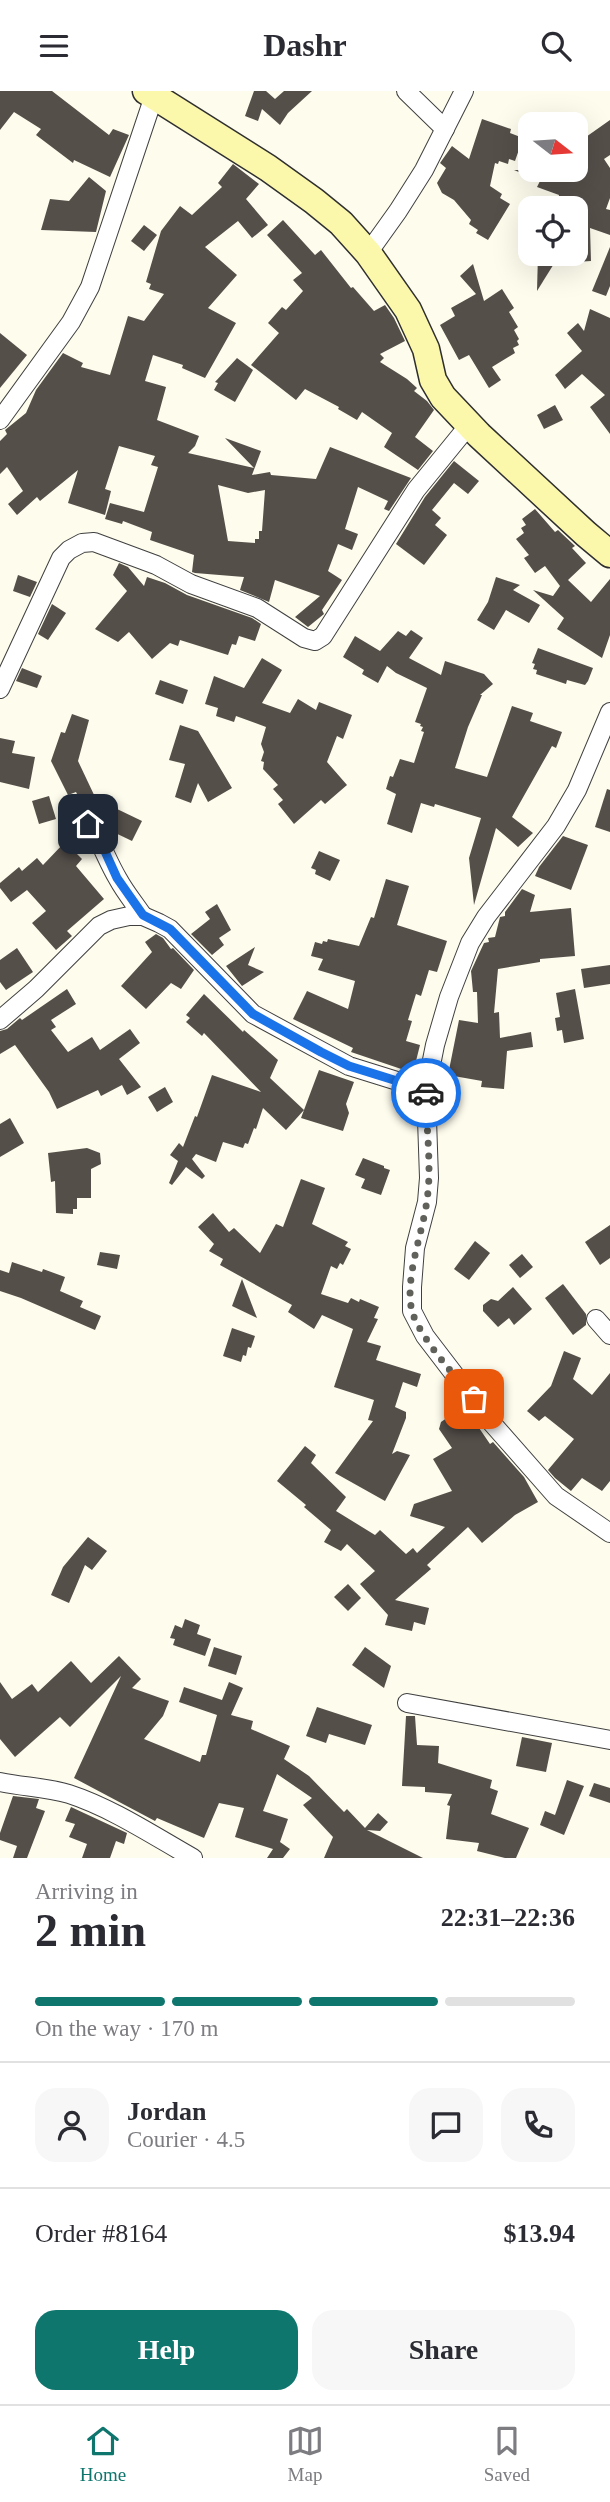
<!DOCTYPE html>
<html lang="en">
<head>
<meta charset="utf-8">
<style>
  body { margin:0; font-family:"Times New Roman",serif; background:#f7f7f7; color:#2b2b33; height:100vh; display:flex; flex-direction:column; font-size:26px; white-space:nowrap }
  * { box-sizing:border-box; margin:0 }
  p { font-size:23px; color:#7c7c81 }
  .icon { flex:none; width:38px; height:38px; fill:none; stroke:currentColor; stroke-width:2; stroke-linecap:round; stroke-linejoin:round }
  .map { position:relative; height:1767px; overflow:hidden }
  .sheet { display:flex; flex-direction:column; background:#fff; flex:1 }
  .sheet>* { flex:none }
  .needle { width:46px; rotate:107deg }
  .controls { position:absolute; left:518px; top:21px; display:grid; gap:14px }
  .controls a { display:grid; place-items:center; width:70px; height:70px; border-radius:14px; background:#fff; box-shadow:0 7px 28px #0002; font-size:35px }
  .pin { position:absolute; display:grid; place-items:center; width:60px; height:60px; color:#fff; margin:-30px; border-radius:14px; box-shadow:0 4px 10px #0006 }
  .courier { position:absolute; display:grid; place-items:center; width:70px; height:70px; margin:-35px; border:5px solid #1a73e8; border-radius:50%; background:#fff; color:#222; box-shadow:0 2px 9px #0007 }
  .summary em { font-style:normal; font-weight:700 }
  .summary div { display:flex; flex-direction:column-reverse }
  .summary { display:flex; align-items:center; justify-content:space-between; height:119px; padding:0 35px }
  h1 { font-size:46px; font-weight:700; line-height:52px }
  .bar { display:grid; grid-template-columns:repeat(4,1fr); gap:10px 7px; align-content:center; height:84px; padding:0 35px }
  .bar i { height:9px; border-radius:5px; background:#e1e1e2 }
  .bar .on { background:#0f766e }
  .bar p { grid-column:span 4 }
  .line { display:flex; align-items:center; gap:18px; padding:0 35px; border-top:2px solid #e1e1e2 }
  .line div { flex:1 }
  .round { display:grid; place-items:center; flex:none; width:74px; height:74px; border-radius:21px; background:#f7f7f7 }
  .action { display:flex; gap:14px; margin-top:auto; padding:14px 35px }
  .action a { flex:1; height:80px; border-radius:21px; background:#0f766e; color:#fff; font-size:28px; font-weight:700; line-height:80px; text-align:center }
  .action a+a { background:#f7f7f7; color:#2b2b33 }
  header { display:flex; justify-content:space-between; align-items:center; height:91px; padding:0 35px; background:#fff; font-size:32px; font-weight:700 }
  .dock { display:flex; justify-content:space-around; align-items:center; height:98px; border-top:2px solid #e1e1e2; background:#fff; font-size:19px; color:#7c7c81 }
  .dock a { display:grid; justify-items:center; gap:4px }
  .dock .on { color:#0f766e }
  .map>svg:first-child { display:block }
</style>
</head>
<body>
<header><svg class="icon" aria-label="menu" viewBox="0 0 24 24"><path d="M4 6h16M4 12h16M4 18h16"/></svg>Dashr<svg class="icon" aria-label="search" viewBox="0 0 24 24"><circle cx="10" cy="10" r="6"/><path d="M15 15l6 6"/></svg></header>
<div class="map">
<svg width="610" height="1767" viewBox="0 0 610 1767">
  <rect width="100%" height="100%" fill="#fefced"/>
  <g fill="#554f4a" fill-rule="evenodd">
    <path d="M0 0H52L109 44 113 38 129 44 110 86 74 69 73 72 36 44 41 38 14 21 0 39Z"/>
    <path d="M254 0H266L275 8 284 0H312L288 22 280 34 262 18 258 30 245 25Z"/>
    <path d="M482 28 511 38 510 42 523 47 515 70 509 68 508 73 499 70 498 73 495 72 490 95 502 103 500 107 510 113 488 149 476 142 478 139 469 133 471 129 454 109 442 102 437 92 446 77 440 72 452 55 469 68Z"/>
    <path d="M610 29V64L604 68 610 77V107L606 118 610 119V144L590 137 591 170 576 171V117H557L559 104 537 96 540 90 514 79H576V53Z"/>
    <path d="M233 73 259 93 246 108 268 134 252 147 238 130 205 156 237 184 208 217 236 232 205 287 182 277 183 274 153 264 145 290 166 296 157 329 199 345 195 355 188 362 254 377 225 347 261 360 252 384 270 381 271 384 316 388 330 356 411 387 389 420 384 418 388 410 358 396 345 438 358 443 352 459 338 453 328 480 342 489 322 519 324 523 308 536 295 526 320 505 275 489 269 511 240 499 244 486 195 482 192 481 194 464 150 449 152 441 123 430 122 433 105 428 110 412 144 421 158 376 151 374 155 365 119 355 105 398 111 400 105 424 68 412 78 379 40 410 37 406 17 424 8 413 23 400 7 376 0 383V350L7 343 5 339 26 322 36 299 63 262 83 272 81 276 110 284 128 225 144 230 164 203 149 198 151 193 146 191 161 140 180 115 192 124 222 96 218 92ZM218 394 248 402 265 399 262 440H259V448H255V452L228 450Z"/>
    <path d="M89 86 106 100 96 141 41 139 50 108 69 110Z"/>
    <path d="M283 129 315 164 321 159 351 197 353 196 374 220 385 214 394 227 405 250 380 263 384 267 380 271 407 288 417 297 414 300 427 310 434 319 415 346 433 360 418 379 384 356 392 342 362 321 357 329 338 318 339 316 305 298 296 309 251 274 279 242 268 232 282 216 286 219 303 200 293 189 302 182 267 144Z"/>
    <path d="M144 134 157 144 144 160 131 150Z"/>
    <path d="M610 156V195L606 205 592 200Z"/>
    <path d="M538 163H560L537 200Z"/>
    <path d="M473 173 484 210 502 198 514 217 509 221 518 236 514 239 519 248 517 250 519 254 513 257 515 262 492 276 501 289 489 297 469 264 459 269 440 234 455 225 451 217 476 203 460 185Z"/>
    <path d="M590 218 610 227V343L590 316 605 304 582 283 565 298 555 284 582 260 567 242 578 232 584 240Z"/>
    <path d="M0 242 27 264 0 297Z"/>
    <path d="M237 267 253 279 235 311 214 299 218 292 215 291Z"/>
    <path d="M555 314 563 329 544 338 537 324Z"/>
    <path d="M454 370 479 390 468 403 454 392 432 419 441 427 435 434 447 444 424 474 396 453 425 406Z"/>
    <path d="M535 418 555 441 558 439 575 455 572 457 586 472 568 489 591 511 610 488V544L602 567 557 538 564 527 533 499 553 505 560 495 545 475 535 482 524 467 529 464 516 448 524 442 521 437 526 434 522 428Z"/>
    <path d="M119 472 128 476 144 495 147 486 165 492 187 504 252 527 261 533 255 550 239 545 236 554 232 553 228 564 180 549 178 555 170 552 152 568 129 541 118 551 95 538 127 500 113 484Z"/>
    <path d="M18 484 37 491 30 506 13 500Z"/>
    <path d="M496 486 520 494 513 499 540 514 529 532 506 519 494 539 477 529 488 511Z"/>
    <path d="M52 513 66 522 48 549 38 543Z"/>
    <path d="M411 539 423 547 409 567 441 584 445 570 484 583 493 593 480 604H482L468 636 455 677 487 686 512 615 533 622 530 630 562 641 556 657 552 655 512 726 533 742 518 756 496 737 474 814 469 767 481 727 435 713 434 716 421 712 412 742 387 733 396 703 386 698 390 685 393 686 400 668 414 672 424 641 421 640 423 636 420 635 421 633 415 631 427 597 396 582 387 575 378 592 362 583 364 579 343 566 355 545 380 560 398 540 406 545Z"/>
    <path d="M538 557 593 577 588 590 585 594 567 589 566 593 536 583 537 579 533 578 535 573 532 572Z"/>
    <path d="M262 567 282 579 262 612 290 622 298 608 316 619 319 611 352 624 343 648 337 645 327 671 347 694 325 713 321 709 294 733 278 713 283 709 273 698 278 694 263 678 264 671 261 670 264 661 261 653 266 636 236 625 234 631 216 625 218 617 205 613 214 585 244 597Z"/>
    <path d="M22 577 42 585 37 597 16 590Z"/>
    <path d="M160 589 188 599 183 613 155 603Z"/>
    <path d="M72 623 89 629 78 670 96 708 83 715 76 701 68 704 51 670 61 641 65 642Z"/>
    <path d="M180 634 198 640 232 697 208 711 198 692 191 712 175 706 185 673 169 669Z"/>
    <path d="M0 647 15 650 12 662 35 666 29 698 0 691Z"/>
    <path d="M607 698 610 699V741L595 736Z"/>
    <path d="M49 705 56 728 39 733 32 710Z"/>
    <path d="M115 717 142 730 132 750 105 737Z"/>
    <path d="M563 745 588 754 571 799 535 785 539 776Z"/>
    <path d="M65 751 82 768 76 775 104 808 67 840 72 845 56 859 32 832 46 820 27 799 11 811 0 797V792L19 776 22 780 37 767 43 774Z"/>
    <path d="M319 760 340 769 330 790 315 783 316 779 311 777Z"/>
    <path d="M386 788 409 795 397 834 447 850 437 881 429 879 421 905 416 903 408 929 412 930 406 950 420 954 413 982 351 961 353 957 293 928 307 900 348 918 355 890 318 879 323 868 311 865 315 851 322 853 323 850 327 851 328 848 359 855 371 826 374 827Z"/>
    <path d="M522 798 535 804 530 821 571 817 575 865 540 868V871L498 878 494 922 499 921 500 947 531 941 533 956 507 960 504 998 481 996 482 990 448 984 459 929 478 932 477 901H473L471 880 484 852 489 851 488 847 495 846 500 826 505 825V821Z"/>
    <path d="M217 813 231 839 219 847 224 854 212 864 191 843 210 828 205 821Z"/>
    <path d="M156 843 163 847 171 858 173 857 194 879 181 898 171 892 146 918 121 895 152 861 145 851Z"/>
    <path d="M255 856 248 874 264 881 242 895 226 875Z"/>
    <path d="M17 857 33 881 6 899 0 891V869Z"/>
    <path d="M610 874V893L584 897 581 878Z"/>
    <path d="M67 898 76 913 51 929 56 936 51 939 68 961 92 946 100 959 130 938 140 952 119 968 141 996 127 1004 122 994 101 1005 98 999 57 1018 49 1001 15 954 0 963V940L7 938 20 927 22 929Z"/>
    <path d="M575 898 584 948 564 952 562 939 557 940 555 927 560 926 556 902Z"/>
    <path d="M204 903 243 941 244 939 278 969 270 987 304 1019 319 979 354 991 346 1013 349 1022 343 1040 301 1027 304 1019 286 1039 263 1017 256 1038 254 1037 248 1053 245 1052 243 1057 223 1051 216 1071 196 1063 192 1068 205 1085 202 1088 186 1076 172 1094 169 1092 178 1070 170 1064 179 1052 183 1056 195 1025 197 1026 212 984 261 1001 204 942 202 945 186 931 190 927 186 924Z"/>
    <path d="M165 996 173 1011 157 1021 148 1006Z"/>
    <path d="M10 1027 24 1052 0 1066V1033Z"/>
    <path d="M87 1057 100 1062 101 1073 91 1078V1107H77V1118H73V1123L56 1122 55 1090 51 1091 48 1062Z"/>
    <path d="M363 1067 384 1075V1077L390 1079 381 1104 361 1097 365 1088 355 1084Z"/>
    <path d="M301 1088 325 1097 312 1133 348 1151 345 1155 351 1158 343 1174 340 1172 337 1178 331 1175 321 1203 348 1212 351 1207 359 1211 360 1208 379 1216 374 1227 378 1228 367 1251 381 1255 376 1269 421 1283 417 1296 403 1291 395 1316 406 1321V1327L392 1363 397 1360 410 1364 385 1410 335 1382 373 1330 368 1329 374 1309 334 1296 353 1238 322 1224 314 1238 288 1221 292 1214 220 1174 223 1168 209 1160 214 1153 198 1136 213 1122 229 1141 234 1137 260 1162 276 1133 283 1136Z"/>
    <path d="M610 1134V1167L600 1174 585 1151Z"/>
    <path d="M475 1150 490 1162 469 1189 454 1178Z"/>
    <path d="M100 1161 120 1164 117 1178 97 1174Z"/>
    <path d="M522 1163 533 1176 520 1187 509 1174Z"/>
    <path d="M12 1171 42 1181 43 1178 65 1186 60 1200 83 1210 80 1216 101 1225 95 1239 21 1207 0 1200V1179L9 1182Z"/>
    <path d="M242 1188 257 1227 232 1215Z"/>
    <path d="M563 1193 586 1223V1234L573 1244 545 1207Z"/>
    <path d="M513 1196 532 1218 514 1234 509 1227 498 1236 483 1220V1214L491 1208 498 1210Z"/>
    <path d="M232 1237 255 1245 251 1257 248 1256 246 1265 243 1264 241 1271 223 1265Z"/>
    <path d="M564 1260 581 1267 573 1288 592 1304 610 1282V1390L602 1400 582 1387 571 1400 555 1387 548 1379 574 1348 545 1325 539 1330 527 1320 551 1295Z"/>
    <path d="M464 1315 490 1353 493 1351 524 1386 538 1411 515 1424 482 1452 468 1436 427 1474 431 1478 395 1509 429 1517 425 1534 414 1531 412 1540 385 1534 388 1524 360 1493 375 1480 347 1453 341 1460 324 1451 331 1439 304 1416 306 1414 277 1390 305 1355 316 1364 311 1372 346 1406 336 1420 375 1444 380 1439 406 1463 413 1457 417 1462 445 1436 410 1425 414 1413 452 1400 433 1368 452 1357 439 1338 441 1331Z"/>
    <path d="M88 1446 107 1460 92 1479 85 1474 69 1512 51 1504 63 1476Z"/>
    <path d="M348 1493 361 1507 348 1520 334 1506Z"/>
    <path d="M185 1528 200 1534 197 1543 211 1548 205 1565 173 1554 175 1548 170 1547 175 1534 182 1537Z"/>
    <path d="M214 1556 242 1565 236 1584 208 1575Z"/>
    <path d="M365 1556 391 1575 384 1597 352 1574Z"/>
    <path d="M119 1565 141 1588 132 1597 169 1610 163 1625 144 1648 200 1671 202 1664H206L217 1624 179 1611 184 1596 222 1609 229 1591 243 1597 231 1624 253 1630 251 1638 290 1655 284 1668 309 1685 344 1721 347 1718 365 1737 378 1722 388 1731 380 1740 367 1739 423 1767H324L333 1746 303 1714 312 1707 277 1683 263 1720 288 1728 280 1751 290 1758 283 1767H267L273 1758 235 1746 244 1717 219 1712 204 1747 157 1727 155 1730 74 1687 121 1585 70 1636 60 1626 15 1666 0 1648V1591L12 1608 32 1593 38 1601 71 1570 91 1592Z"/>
    <path d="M317 1616 372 1634 365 1654 329 1643 326 1652 306 1645Z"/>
    <path d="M406 1625H415L417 1654 439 1655 438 1672 492 1689 490 1697 498 1700 491 1723 529 1737 516 1767H505L477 1760 479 1752 446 1748 450 1715 447 1714 452 1703 425 1701V1696L402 1695Z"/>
    <path d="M522 1646 552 1652 546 1681 516 1675Z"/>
    <path d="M567 1689 584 1695 564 1744 540 1734 545 1720 555 1724Z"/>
    <path d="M594 1692 610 1697V1712L589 1705Z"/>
    <path d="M13 1705 39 1708 36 1717 45 1720 27 1767H13L17 1755 0 1749V1742Z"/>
    <path d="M71 1716 127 1742 124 1753 116 1750 110 1767H82L87 1753 69 1746 75 1733 65 1730Z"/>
  </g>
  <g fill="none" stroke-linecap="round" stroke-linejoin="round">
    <defs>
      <g id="street">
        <path d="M406 0 445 38"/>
        <path d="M368 162 398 120 424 79 464 0"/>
        <path d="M0 329 71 231 90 196 154 5"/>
        <path d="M0 598 61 467 69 459 82 452 94 451 156 474 191 493 257 517 304 547 315 550 323 545 416 399 469 334"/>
        <path d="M610 621 577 699 556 735 486 826 470 852 449 906 435 954 426 999 429 1087 427 1111 415 1157 412 1196V1220L425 1245 490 1330 556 1405 610 1442"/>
        <path d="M72 721C102 744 101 759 118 788 125 801 135 813 143 825"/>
        <path d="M0 929 36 898 99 835 111 829 129 825H143L159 832 170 838 253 923 349 975 426 999"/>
        <path d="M596 1228 610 1244"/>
        <path d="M407 1612 610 1649"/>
        <path d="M0 1691C23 1696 46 1696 69 1703 112 1717 154 1745 193 1767"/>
      </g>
      <path id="secondary" d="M146 0 268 77 314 110 341 132 368 162 408 219 426 258 433 289 443 306 479 344 586 443 610 463"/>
    </defs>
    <use href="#street" stroke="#404040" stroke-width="20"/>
    <use href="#secondary" stroke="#2f2f2f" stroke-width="29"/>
    <use href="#street" stroke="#fff" stroke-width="18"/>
    <use href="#secondary" stroke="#fcf8ab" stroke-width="26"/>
  </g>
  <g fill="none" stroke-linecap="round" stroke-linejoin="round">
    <path stroke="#61615b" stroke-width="7" stroke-dasharray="0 12.6" d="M426 1002C426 1037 432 1075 427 1109 423 1141 404 1188 412 1220 419 1246 457 1287 474 1308"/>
    <path stroke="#1a73e8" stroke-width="9" d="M88 733 98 745 117 787 143 824 170 838 253 923 321 961 349 975 426 999V1002"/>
  </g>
</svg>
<div class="controls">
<a><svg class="needle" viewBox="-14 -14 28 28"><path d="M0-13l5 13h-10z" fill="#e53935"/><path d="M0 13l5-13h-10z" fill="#7c7c81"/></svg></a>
<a><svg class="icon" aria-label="locate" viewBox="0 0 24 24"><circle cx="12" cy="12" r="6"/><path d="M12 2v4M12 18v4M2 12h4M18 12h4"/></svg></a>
</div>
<div class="pin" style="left:474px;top:1308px;background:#ea580c"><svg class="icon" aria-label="bag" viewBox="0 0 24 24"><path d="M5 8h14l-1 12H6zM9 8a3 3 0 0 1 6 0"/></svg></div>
<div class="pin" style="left:88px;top:733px;background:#1f2937"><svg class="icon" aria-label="home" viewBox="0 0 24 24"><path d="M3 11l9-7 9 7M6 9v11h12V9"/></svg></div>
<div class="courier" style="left:426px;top:1002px"><svg class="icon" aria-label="car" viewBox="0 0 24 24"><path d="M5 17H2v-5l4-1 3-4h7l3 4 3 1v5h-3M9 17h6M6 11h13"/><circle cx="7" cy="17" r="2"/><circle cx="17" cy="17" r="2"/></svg></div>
</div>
<section class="sheet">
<div class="summary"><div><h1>2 min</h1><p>Arriving in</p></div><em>22:31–22:36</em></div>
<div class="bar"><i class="on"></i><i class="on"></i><i class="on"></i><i></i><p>On the way · 170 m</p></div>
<div class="line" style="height:126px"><a class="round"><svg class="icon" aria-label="person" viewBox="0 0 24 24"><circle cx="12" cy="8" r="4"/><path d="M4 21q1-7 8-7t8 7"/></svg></a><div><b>Jordan</b><p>Courier · 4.5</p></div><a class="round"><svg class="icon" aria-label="chat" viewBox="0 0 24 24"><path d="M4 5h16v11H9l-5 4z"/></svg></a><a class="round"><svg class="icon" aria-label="phone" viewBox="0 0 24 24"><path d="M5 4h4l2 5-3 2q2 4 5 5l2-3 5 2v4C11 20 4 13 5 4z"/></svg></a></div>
<div class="line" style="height:91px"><div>Order #8164</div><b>$13.94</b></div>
<div class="action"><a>Help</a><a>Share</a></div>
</section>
<nav class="dock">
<a class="on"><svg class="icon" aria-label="home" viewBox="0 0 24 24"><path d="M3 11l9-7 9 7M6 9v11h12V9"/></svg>Home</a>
<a><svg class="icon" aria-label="map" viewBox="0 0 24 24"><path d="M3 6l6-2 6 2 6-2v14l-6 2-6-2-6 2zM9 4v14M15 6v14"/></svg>Map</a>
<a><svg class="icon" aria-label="saved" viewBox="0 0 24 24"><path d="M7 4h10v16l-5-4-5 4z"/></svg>Saved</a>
</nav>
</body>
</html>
